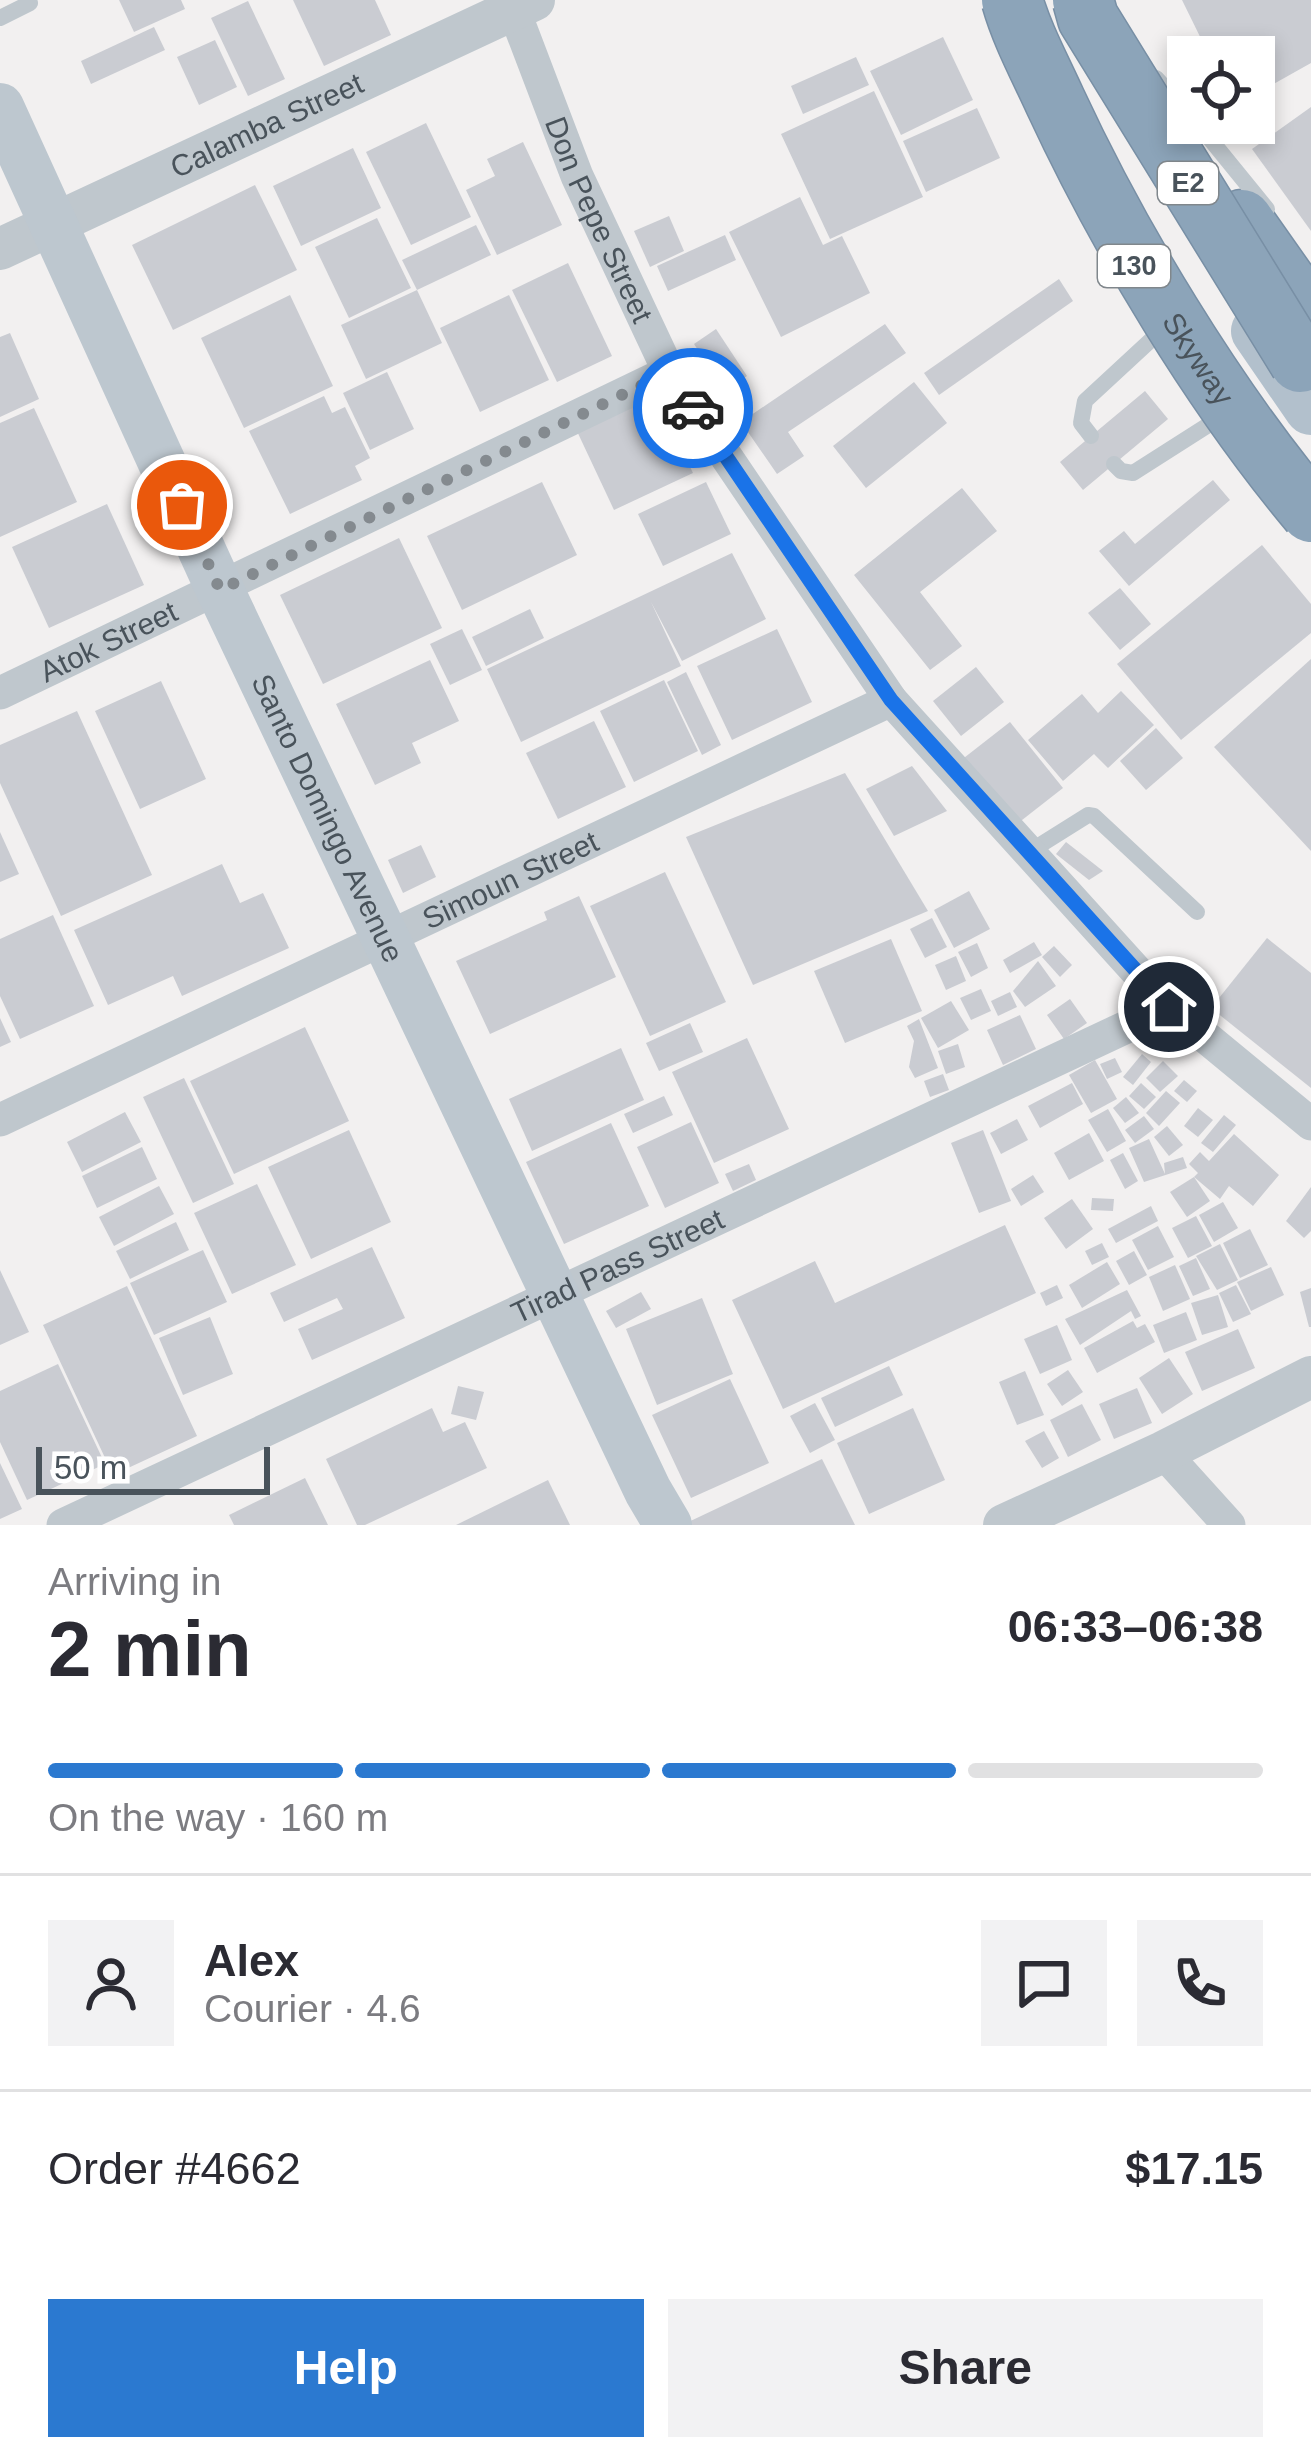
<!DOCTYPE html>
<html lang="en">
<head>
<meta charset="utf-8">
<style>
  body { margin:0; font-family:Helvetica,sans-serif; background:#f2f2f3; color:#2b2b33; height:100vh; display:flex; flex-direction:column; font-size:45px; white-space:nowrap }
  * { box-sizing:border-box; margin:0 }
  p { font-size:39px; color:#7c7c81 }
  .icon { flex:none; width:66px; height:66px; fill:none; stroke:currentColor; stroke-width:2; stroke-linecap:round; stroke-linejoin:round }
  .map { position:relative; height:1525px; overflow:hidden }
  .drawer { display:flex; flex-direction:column; background:#fff; flex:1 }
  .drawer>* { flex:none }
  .tools { position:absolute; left:1167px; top:36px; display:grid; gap:24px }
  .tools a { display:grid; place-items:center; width:108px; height:108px; border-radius:0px; background:#fff; box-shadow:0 6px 18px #0003; font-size:60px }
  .scale { position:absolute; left:36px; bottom:30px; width:234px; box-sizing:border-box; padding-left:12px; border:6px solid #49535b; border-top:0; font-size:33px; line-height:42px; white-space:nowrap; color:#49535b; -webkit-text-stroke:9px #fff; paint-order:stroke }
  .pin { position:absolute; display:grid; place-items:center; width:102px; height:102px; color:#fff; margin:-51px; border:6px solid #fff; border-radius:50%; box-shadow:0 3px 12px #0007 }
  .courier { position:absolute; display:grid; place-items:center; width:120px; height:120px; margin:-60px; border:9px solid #1a73e8; border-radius:50%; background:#fff; color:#222; box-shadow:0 3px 15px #0007 }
  .overview em { font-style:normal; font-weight:700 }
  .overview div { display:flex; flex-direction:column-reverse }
  .overview { display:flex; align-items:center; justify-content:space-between; height:204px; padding:0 48px }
  h1 { font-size:78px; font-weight:700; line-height:90px }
  .bar { display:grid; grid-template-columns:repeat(4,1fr); gap:18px 12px; align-content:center; height:144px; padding:0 48px }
  .bar i { height:15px; border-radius:9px; background:#e1e1e2 }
  .bar .current { background:#2b79d0 }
  .bar p { grid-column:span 4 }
  .line { display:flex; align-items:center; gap:30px; padding:0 48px; border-top:3px solid #e1e1e2 }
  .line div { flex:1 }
  .round { display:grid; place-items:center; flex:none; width:126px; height:126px; border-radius:0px; background:#f2f2f3 }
  .primary-button { display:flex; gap:24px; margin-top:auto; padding:24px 48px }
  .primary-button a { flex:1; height:138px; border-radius:0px; background:#2b79d0; color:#fff; font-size:48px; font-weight:700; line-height:138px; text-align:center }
  .primary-button a+a { background:#f2f2f3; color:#2b2b33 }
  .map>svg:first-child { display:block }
</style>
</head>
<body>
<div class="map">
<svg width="1311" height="1525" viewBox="0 0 1311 1525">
  <rect width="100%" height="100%" fill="#f2f0f0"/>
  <g fill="#caccd2">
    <path d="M119 0H181L185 9 134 32Z"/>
    <path d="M293 0H375L391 35 324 66Z"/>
    <path d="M1182 0H1311V63L1254 95V57H1210Z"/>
    <path d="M248 1 285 79 248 96 211 18Z"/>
    <path d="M154 27 165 50 91 84 81 61Z"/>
    <path d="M943 37 973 100 901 135 870 71Z"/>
    <path d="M215 40 237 87 199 105 177 57Z"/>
    <path d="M856 57 869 85 803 114 791 86Z"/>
    <path d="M874 91 923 197 830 239 781 134Z"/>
    <path d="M1311 107V231L1252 149Z"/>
    <path d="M977 108 1000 158 926 192 903 141Z"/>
    <path d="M426 123 471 217 411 245 366 152Z"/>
    <path d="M523 142 562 225 497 255 466 190 495 176 487 159Z"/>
    <path d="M353 148 381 208 301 246 273 186Z"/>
    <path d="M255 185 297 270 173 330 132 245Z"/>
    <path d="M800 197 823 245 842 236 870 293 781 337 729 232Z"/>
    <path d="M669 216 684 251 650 267 634 231Z"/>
    <path d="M377 218 411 288 349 318 315 247Z"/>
    <path d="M476 225 491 255 417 290 402 260Z"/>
    <path d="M725 235 736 260 668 291 657 266Z"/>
    <path d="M568 263 612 356 557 382 512 290Z"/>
    <path d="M1059 279 1073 301 939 395 924 373Z"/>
    <path d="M417 290 442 343 366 379 341 325Z"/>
    <path d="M290 295 333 386 244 428 201 338Z"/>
    <path d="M509 295 549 380 480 412 440 328Z"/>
    <path d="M885 324 906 353 788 432 804 456 777 474 741 422Z"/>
    <path d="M716 329 747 376 725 391 694 344Z"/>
    <path d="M10 333 39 399 0 417V337Z"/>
    <path d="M387 372 414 429 370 450 343 393Z"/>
    <path d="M914 382 947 423 866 488 833 446Z"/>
    <path d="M654 390 693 473 614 510 575 427Z"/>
    <path d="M1145 391 1168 419 1083 490 1060 462Z"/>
    <path d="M324 396 332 413 345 407 370 458 355 466 362 480 290 514 249 431Z"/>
    <path d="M34 408 77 502 0 537V423Z"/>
    <path d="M1213 480 1230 500 1129 586 1099 551 1124 531 1135 544Z"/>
    <path d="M542 482 577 555 462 610 427 536Z"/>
    <path d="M706 482 731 534 663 566 638 514Z"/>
    <path d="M962 488 997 531 920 592 962 646 930 670 854 575Z"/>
    <path d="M107 504 144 585 49 628 12 547Z"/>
    <path d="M399 538 442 628 323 684 280 595Z"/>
    <path d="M1262 545 1311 604V633L1181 740 1117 664Z"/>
    <path d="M732 553 766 619 682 661 651 602 681 666 521 742 487 669Z"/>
    <path d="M1120 588 1151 624 1120 650 1088 613Z"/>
    <path d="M530 609 544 638 486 666 472 637Z"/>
    <path d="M462 629 482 670 450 685 430 644Z"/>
    <path d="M777 629 812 702 732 740 697 666Z"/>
    <path d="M1311 659V851L1214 747Z"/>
    <path d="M430 660 459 721 412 743 421 763 375 785 336 704Z"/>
    <path d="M976 667 1004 702 961 736 933 701Z"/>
    <path d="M686 672 721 745 702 755 667 682Z"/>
    <path d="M664 680 698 751 634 782 600 711Z"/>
    <path d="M161 681 206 779 140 809 95 711Z"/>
    <path d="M1121 691 1154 725 1108 768 1094 754 1063 781 1028 740 1082 694 1098 713Z"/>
    <path d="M77 711 152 875 61 916 0 783V745Z"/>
    <path d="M594 721 626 787 558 819 526 753Z"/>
    <path d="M1010 722 1063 788 1013 827 960 761Z"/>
    <path d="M1156 728 1183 758 1146 790 1120 761Z"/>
    <path d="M912 766 947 811 894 836 866 789Z"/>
    <path d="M845 773 928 911 753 985 686 837Z"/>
    <path d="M0 832 19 874 0 882Z"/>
    <path d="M1066 842 1103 871 1089 880 1056 854Z"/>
    <path d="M421 845 436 877 403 893 388 860Z"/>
    <path d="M222 864 240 903 263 893 289 948 182 996 173 976 108 1005 74 930Z"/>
    <path d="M665 872 726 1002 650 1036 590 906Z"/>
    <path d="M969 891 990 929 954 948 934 910Z"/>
    <path d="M579 896 616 977 490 1034 456 961 547 920 544 912Z"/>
    <path d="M53 915 94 1006 20 1039 0 996V939Z"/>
    <path d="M932 918 947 947 925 958 910 929Z"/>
    <path d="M1267 938 1311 973V1088L1211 1008Z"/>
    <path d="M891 939 922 1011 845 1043 814 971Z"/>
    <path d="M1034 942 1042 955 1010 973 1003 960Z"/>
    <path d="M977 943 988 968 971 977 958 952Z"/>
    <path d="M1054 946 1072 965 1060 977 1042 957Z"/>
    <path d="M956 956 966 981 946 990 935 965Z"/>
    <path d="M1038 961 1056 986 1025 1007 1013 991Z"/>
    <path d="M981 989 991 1011 971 1020 960 998Z"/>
    <path d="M1010 992 1017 1007 998 1016 991 1001Z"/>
    <path d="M1070 999 1087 1023 1064 1039 1047 1015Z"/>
    <path d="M951 1001 969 1030 938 1048 921 1018Z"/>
    <path d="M1020 1015 1036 1049 1003 1065 987 1030Z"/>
    <path d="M0 1018 11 1042 0 1047Z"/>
    <path d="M919 1019 938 1068 915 1078 909 1067 914 1041 907 1026Z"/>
    <path d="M690 1023 703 1052 659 1071 646 1043Z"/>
    <path d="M305 1027 349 1121 234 1174 190 1081Z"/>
    <path d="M747 1038 789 1129 714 1163 672 1072Z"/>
    <path d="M958 1044 965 1067 946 1074 938 1051Z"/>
    <path d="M621 1048 644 1100 532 1151 509 1099Z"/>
    <path d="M1142 1054 1151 1062 1133 1085 1123 1077Z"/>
    <path d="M1115 1058 1122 1072 1107 1079 1100 1064Z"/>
    <path d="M1095 1060 1117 1099 1091 1113 1069 1075Z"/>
    <path d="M1163 1061 1178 1076 1160 1092 1146 1078Z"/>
    <path d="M943 1074 949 1090 930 1097 924 1081Z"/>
    <path d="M184 1078 234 1184 193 1203 143 1097Z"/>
    <path d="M1184 1080 1197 1091 1187 1102 1174 1091Z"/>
    <path d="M1072 1083 1083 1104 1040 1128 1028 1106Z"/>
    <path d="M1141 1083 1156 1097 1144 1109 1129 1096Z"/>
    <path d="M1166 1091 1180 1103 1159 1126 1146 1113Z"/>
    <path d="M664 1096 673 1115 633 1133 624 1114Z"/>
    <path d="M1126 1097 1139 1113 1125 1123 1113 1108Z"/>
    <path d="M1198 1108 1213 1120 1198 1137 1184 1126Z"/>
    <path d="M1108 1109 1126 1141 1107 1152 1088 1120Z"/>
    <path d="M125 1112 141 1142 82 1172 67 1142Z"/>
    <path d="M1224 1115 1236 1125 1213 1152 1201 1143Z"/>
    <path d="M1144 1116 1154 1129 1135 1143 1125 1130Z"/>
    <path d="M1017 1119 1028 1140 1001 1154 990 1133Z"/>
    <path d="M691 1122 719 1183 665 1208 637 1147Z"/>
    <path d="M611 1123 649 1206 564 1244 526 1162Z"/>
    <path d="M1167 1126 1183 1145 1169 1156 1154 1137Z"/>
    <path d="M349 1130 391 1222 311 1259 268 1167Z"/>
    <path d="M983 1130 1011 1201 979 1213 951 1143Z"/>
    <path d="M1089 1133 1104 1161 1069 1180 1054 1153Z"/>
    <path d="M1234 1134 1279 1175 1253 1206 1229 1186 1220 1199 1194 1177 1198 1173 1189 1164 1200 1152 1209 1161Z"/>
    <path d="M1149 1139 1165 1174 1164 1163 1183 1157 1187 1168 1144 1182 1129 1148Z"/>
    <path d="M142 1147 157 1179 97 1208 82 1176Z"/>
    <path d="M1123 1153 1138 1181 1125 1189 1110 1160Z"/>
    <path d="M749 1164 756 1180 733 1191 725 1174Z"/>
    <path d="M1033 1175 1044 1192 1021 1206 1011 1189Z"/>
    <path d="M1194 1177 1210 1201 1187 1217 1170 1192Z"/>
    <path d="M257 1184 296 1265 232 1294 194 1213Z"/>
    <path d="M159 1186 174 1214 114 1246 99 1217Z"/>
    <path d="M1311 1187V1231L1304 1238 1286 1221Z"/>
    <path d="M1092 1198 1114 1199 1113 1211 1091 1210Z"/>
    <path d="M1072 1199 1093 1229 1066 1249 1044 1218Z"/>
    <path d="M1223 1202 1238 1228 1214 1242 1199 1215Z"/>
    <path d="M1151 1206 1158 1221 1116 1243 1108 1229Z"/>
    <path d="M1196 1216 1212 1246 1188 1258 1172 1228Z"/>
    <path d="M176 1222 189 1250 130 1279 116 1251Z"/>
    <path d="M1005 1225 1036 1293 783 1409 732 1300 815 1261 835 1303Z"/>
    <path d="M1158 1226 1174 1257 1148 1270 1132 1240Z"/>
    <path d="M1250 1229 1268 1265 1240 1278 1223 1243Z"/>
    <path d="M1102 1243 1109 1257 1092 1265 1085 1251Z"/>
    <path d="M1220 1244 1238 1280 1217 1290 1196 1256Z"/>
    <path d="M372 1247 405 1318 312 1360 298 1329 343 1309 337 1298 284 1322 270 1293Z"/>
    <path d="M203 1250 227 1302 154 1335 130 1283Z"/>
    <path d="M1134 1251 1147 1275 1129 1285 1116 1261Z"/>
    <path d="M1196 1258 1210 1289 1193 1296 1179 1266Z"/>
    <path d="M1107 1262 1120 1284 1082 1308 1069 1285Z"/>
    <path d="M1175 1265 1190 1299 1163 1311 1149 1277Z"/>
    <path d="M1271 1267 1284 1295 1251 1311 1237 1282Z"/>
    <path d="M0 1270 29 1332 0 1345Z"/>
    <path d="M1057 1285 1063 1298 1046 1306 1040 1293Z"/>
    <path d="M1236 1285 1251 1314 1233 1322 1219 1293Z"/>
    <path d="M127 1286 197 1436 113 1475 43 1325Z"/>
    <path d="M1311 1288V1327H1309L1300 1292Z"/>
    <path d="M1127 1290 1141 1316 1135 1319 1131 1311 1080 1345 1065 1319Z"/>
    <path d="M641 1292 651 1309 616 1328 606 1311Z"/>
    <path d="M1218 1295 1228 1327 1202 1335 1191 1303Z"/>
    <path d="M702 1298 733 1374 657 1405 626 1329Z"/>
    <path d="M1186 1312 1197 1340 1164 1353 1153 1325Z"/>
    <path d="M210 1317 233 1374 183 1395 159 1338Z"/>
    <path d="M1133 1321 1137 1328 1145 1324 1155 1342 1097 1373 1084 1348Z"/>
    <path d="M1057 1325 1072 1360 1040 1374 1024 1339Z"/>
    <path d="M1238 1329 1255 1368 1202 1391 1185 1352Z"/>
    <path d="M1169 1358 1193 1394 1162 1414 1139 1378Z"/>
    <path d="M58 1364 105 1464 27 1500 0 1442V1391Z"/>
    <path d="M889 1366 903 1395 835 1427 821 1398Z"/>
    <path d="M1068 1370 1083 1392 1062 1406 1047 1384Z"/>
    <path d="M1025 1371 1044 1415 1017 1425 999 1382Z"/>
    <path d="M730 1379 769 1463 691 1498 652 1415Z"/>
    <path d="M458 1386 484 1392 476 1420 451 1414Z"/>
    <path d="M1137 1388 1152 1423 1114 1439 1099 1404Z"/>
    <path d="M815 1403 835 1440 810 1453 790 1416Z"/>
    <path d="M1082 1404 1101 1440 1068 1457 1050 1420Z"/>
    <path d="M432 1408 443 1432 465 1422 487 1468 365 1525H357L326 1459Z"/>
    <path d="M913 1408 945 1480 869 1514 837 1443Z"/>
    <path d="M1044 1431 1059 1458 1042 1468 1025 1441Z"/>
    <path d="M822 1459 855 1525H682Z"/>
    <path d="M0 1463 22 1509 0 1519Z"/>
    <path d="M305 1478 328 1525H234L229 1515Z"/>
    <path d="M548 1480 570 1525H456Z"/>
  </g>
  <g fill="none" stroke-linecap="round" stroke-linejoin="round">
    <defs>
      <path id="motorway" d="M1242 220 1311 318"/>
    </defs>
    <use href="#motorway" stroke="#788fa5" stroke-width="63"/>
    <g stroke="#bfc7cd" stroke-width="16">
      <path d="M0 18 30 3"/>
      <path d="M1156 78 1188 113"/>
      <path d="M1197 123 1267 209"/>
      <path d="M1091 436 1081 423 1085 401 1165 327"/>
      <path d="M1114 464 1121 471 1133 473 1224 415"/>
      <path d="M1029 852 1088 815 1094 816 1197 912"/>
    </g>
    <g stroke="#bfc7cd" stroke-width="33">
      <path id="s1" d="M510 0 577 176 669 372 891 700 1169 1007 1311 1124"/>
      <path id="s2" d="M0 693 669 372"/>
      <path id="s3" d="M0 1120 891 700"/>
      <path d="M1163 1452 1229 1525"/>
      <path id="s4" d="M63 1525 1169 1007"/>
    </g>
    <g stroke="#bfc7cd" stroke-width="42">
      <path id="s5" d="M0 249 534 0"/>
      <path d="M1004 1525 1163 1452 1311 1377"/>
    </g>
    <path stroke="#bdc7cf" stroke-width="48" id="s6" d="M0 107 220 590 648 1491 668 1525"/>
    <path stroke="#b2c0cc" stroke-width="54" d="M1258 331 1311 408"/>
    <use href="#motorway" stroke="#8ca4b9" stroke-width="60"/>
    <defs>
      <g id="motorway-bridge">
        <path id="s7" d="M1012 0C1022 35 1040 68 1055 101 1119 239 1213 395 1311 512"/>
        <path d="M1083 0 1088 18 1300 362"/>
      </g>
    </defs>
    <use href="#motorway-bridge" stroke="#788fa5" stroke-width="63" stroke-linecap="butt"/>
    <use href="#motorway-bridge" stroke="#8ca4b9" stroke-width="60"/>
  </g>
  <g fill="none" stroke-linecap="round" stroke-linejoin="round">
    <path stroke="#848a8f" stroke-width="12" stroke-dasharray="0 21.6" d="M182 505 220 590 669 372 693 408"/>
    <path stroke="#1a73e8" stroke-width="15" d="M693 408 891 700 1169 1007"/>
  </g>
  <g text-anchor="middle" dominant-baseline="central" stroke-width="9" stroke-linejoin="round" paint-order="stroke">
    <g fill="#fff" stroke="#80878c" stroke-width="3">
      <rect x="1158" y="162" width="60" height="42" rx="9"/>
      <rect x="1098" y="245" width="72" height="42" rx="9"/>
    </g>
    <g font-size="27" font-weight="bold" fill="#49535b">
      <text x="1188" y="183">E2</text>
      <text x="1134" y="266">130</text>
    </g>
    <g font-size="30" fill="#49535b" stroke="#fff">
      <text stroke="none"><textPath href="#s5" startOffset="294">Calamba Street</textPath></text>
      <text stroke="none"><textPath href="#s1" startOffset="237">Don Pepe Street</textPath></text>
      <text stroke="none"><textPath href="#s7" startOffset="405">Skyway</textPath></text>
      <text stroke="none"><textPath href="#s2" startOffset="120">Atok Street</textPath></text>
      <text stroke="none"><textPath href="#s6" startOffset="783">Santo Domingo Avenue</textPath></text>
      <text stroke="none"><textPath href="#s3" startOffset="564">Simoun Street</textPath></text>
      <text stroke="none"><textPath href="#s4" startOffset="612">Tirad Pass Street</textPath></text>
    </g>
  </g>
</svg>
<div class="tools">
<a><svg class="icon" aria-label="locate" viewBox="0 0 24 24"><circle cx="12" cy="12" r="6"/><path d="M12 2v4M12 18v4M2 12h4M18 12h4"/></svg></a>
</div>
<div class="scale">50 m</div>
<div class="pin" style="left:182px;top:505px;background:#ea580c"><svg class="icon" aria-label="bag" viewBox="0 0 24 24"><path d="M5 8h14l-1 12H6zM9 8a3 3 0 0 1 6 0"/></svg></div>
<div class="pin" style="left:1169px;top:1007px;background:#1f2937"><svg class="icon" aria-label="home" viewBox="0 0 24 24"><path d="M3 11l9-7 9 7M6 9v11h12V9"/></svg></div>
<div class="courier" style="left:693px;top:408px"><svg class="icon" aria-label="car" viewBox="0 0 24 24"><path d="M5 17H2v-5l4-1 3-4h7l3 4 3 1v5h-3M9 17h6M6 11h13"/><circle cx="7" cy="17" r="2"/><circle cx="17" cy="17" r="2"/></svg></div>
</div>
<section class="drawer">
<div class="overview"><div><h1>2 min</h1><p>Arriving in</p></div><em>06:33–06:38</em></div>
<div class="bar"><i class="current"></i><i class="current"></i><i class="current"></i><i></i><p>On the way · 160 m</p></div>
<div class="line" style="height:216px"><a class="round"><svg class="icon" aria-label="person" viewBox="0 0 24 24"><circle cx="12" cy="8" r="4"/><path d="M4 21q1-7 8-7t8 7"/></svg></a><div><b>Alex</b><p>Courier · 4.6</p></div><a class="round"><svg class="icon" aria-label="chat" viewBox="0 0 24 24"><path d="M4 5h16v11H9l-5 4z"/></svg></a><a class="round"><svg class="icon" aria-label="phone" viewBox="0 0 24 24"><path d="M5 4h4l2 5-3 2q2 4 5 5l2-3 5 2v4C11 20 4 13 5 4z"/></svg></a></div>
<div class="line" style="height:156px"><div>Order #4662</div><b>$17.15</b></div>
<div class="primary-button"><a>Help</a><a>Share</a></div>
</section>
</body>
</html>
